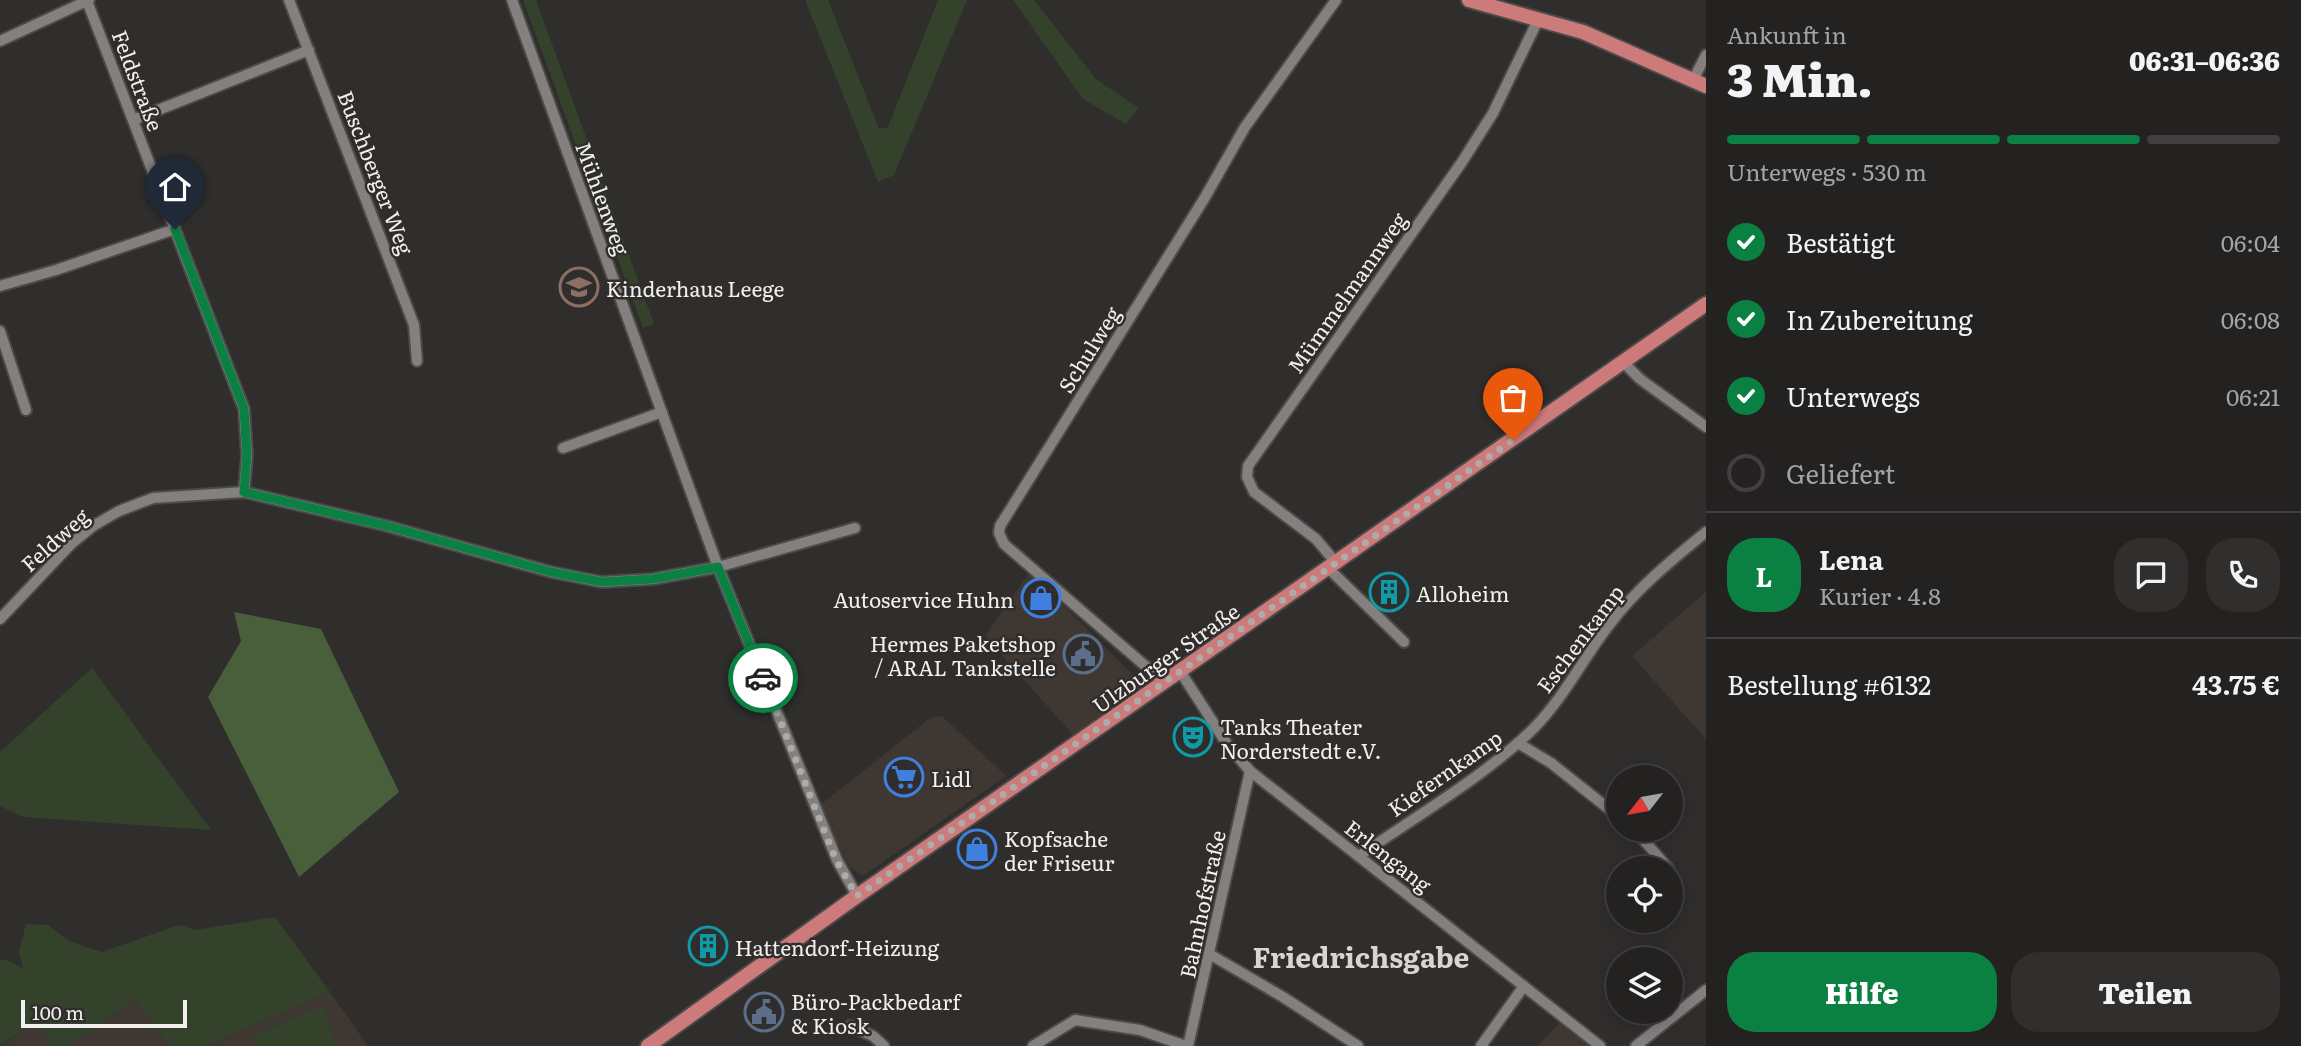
<!DOCTYPE html>
<html lang="de">
<head>
<meta charset="utf-8">
<style>
  body { margin:0; font-family:Literata,serif; background:#302f2e; color:#f1f3f6; height:100vh; display:flex; flex-direction:column; font-size:26px; white-space:nowrap }
  * { box-sizing:border-box; margin:0 }
  p { font-size:23px; color:#a3a4a5 }
  .icon { flex:none; width:38px; height:38px; fill:none; stroke:currentColor; stroke-width:2; stroke-linecap:round; stroke-linejoin:round }
  .map { position:relative; flex:1; overflow:hidden }
  .panel { display:flex; flex-direction:column; background:#242221; width:595px }
  .panel>* { flex:none }
  .needle { width:46px; rotate:239deg }
  .controls { position:absolute; left:1606px; top:765px; display:grid; gap:14px }
  .controls a { display:grid; place-items:center; width:77px; height:77px; border-radius:50%; background:#242221; box-shadow:0 4px 18px #0003,0 0 0 2px #413f3f; font-size:35px }
  .scale { position:absolute; left:21px; bottom:18px; width:166px; box-sizing:border-box; padding-left:7px; border:4px solid #f2f0ef; border-top:0; font-size:19px; line-height:24px; white-space:nowrap; color:#f2f0ef; -webkit-text-stroke:5px #302e2c; paint-order:stroke }
  .pin { position:absolute; display:grid; place-items:center; width:60px; height:60px; color:#fff; margin:-72px -30px; border-radius:50% 50% 50% 0; rotate:-45deg; box-shadow:0 0 7px #0007 }
  .pin .icon { rotate:45deg }
  .courier { position:absolute; display:grid; place-items:center; width:70px; height:70px; margin:-35px; border:5px solid #0b8043; border-radius:50%; background:#fff; color:#222; box-shadow:0 2px 9px #0007 }
  .head em { font-style:normal; font-weight:800 }
  .head div { display:flex; flex-direction:column-reverse }
  .head { display:flex; align-items:center; justify-content:space-between; height:119px; padding:0 21px }
  h1 { font-size:46px; font-weight:800; line-height:52px }
  .bar { display:grid; grid-template-columns:repeat(4,1fr); gap:10px 7px; align-content:center; height:84px; padding:0 21px }
  .bar i { height:9px; border-radius:5px; background:#413f3f }
  .bar .on { background:#0b8043 }
  .bar p { grid-column:span 4 }
  .line { display:flex; align-items:center; gap:18px; padding:0 21px; border-top:2px solid #413f3f }
  .line div { flex:1 }
  .round { display:grid; place-items:center; flex:none; width:74px; height:74px; border-radius:28px; background:#302f2e }
  ol { padding:0 21px; list-style:none }
  li { display:flex; align-items:center; gap:21px; height:77px }
  li p { margin-inline-start:auto }
  li .icon { padding:7px; border-radius:50%; background:#0b8043; color:#fff; stroke-width:4 }
  li:last-child { color:#a3a4a5 }
  li i { width:38px; height:38px; border:4px solid #413f3f; border-radius:50% }
  .button { display:flex; gap:14px; margin-top:auto; padding:14px 21px }
  .button a { flex:1; height:80px; border-radius:28px; background:#0b8043; color:#fff; font-size:28px; font-weight:800; line-height:80px; text-align:center }
  .button a+a { background:#302f2e; color:#f1f3f6 }
  main { display:flex; flex:1; min-height:0 }
  .map>svg:first-child { display:block }
</style>
</head>
<body>
<main>
<div class="map">
<svg width="1706" height="1046" viewBox="0 0 1706 1046">
  <rect width="100%" height="100%" fill="#302e2c"/>
  <g fill="#3f3732">
    <path d="M1030 572 1142 684 1073 735 985 636Z"/>
    <path d="M1706 592V739L1632 656Z"/>
    <path d="M942 716 1006 776 863 876 849 866 819 806 930 718Z"/>
    <path d="M330 992 368 1046H205Z"/>
    <path d="M135 999 170 1046H69Z"/>
    <path d="M36 1021 54 1046H1Z"/>
    <path d="M1559 1023 1589 1046H1538Z"/>
  </g>
  <g fill="#34412b">
    <path d="M523 0H536L654 324 643 328Z"/>
    <path d="M805 0H828L879 129 888 127 938 0H967L894 175 878 182Z"/>
    <path d="M1013 0H1034L1096 79 1139 108 1126 124 1083 99Z"/>
    <path d="M92 668 211 830 23 817 0 806V752Z"/>
    <path d="M275 917 330 992 205 1046H170L135 999 69 1046H54L36 1021 0 1046V959L9 961 23 969 19 951 26 924 48 925 69 941 102 952 179 925 196 930Z"/>
    <path d="M322 1007 337 1046H257L252 1036Z"/>
  </g>
  <path fill="#495e3b" d="M234 612 321 629 399 792 299 877 208 697 241 641Z"/>
  <g fill="none" stroke-linecap="round" stroke-linejoin="round">
    <defs>
      <g id="minor">
        <path d="M289 0 414 325 417 361"/>
        <path d="M512 0 718 567 837 860 857 896"/>
        <path d="M87 1 244 409 247 455 244 492"/>
        <path d="M0 41 89 0"/>
        <path d="M1693 80 1706 55"/>
        <path d="M133 120 309 50"/>
        <path d="M0 286 56 270 175 229"/>
        <path d="M0 331 26 410"/>
        <path d="M1624 363 1640 379 1706 427"/>
        <path d="M563 448 662 412"/>
        <path d="M1337 564 1316 539 1254 492 1247 477 1248 466 1462 162 1493 113 1539 18"/>
        <path d="M1329 569 1404 642"/>
        <path d="M0 619 72 543 93 526 119 511 153 498 244 492 387 526 551 572 602 582 653 579 718 567 855 528"/>
        <path d="M1180 671 1227 744 1250 771 1600 1046"/>
        <path d="M1164 682 1004 544 999 533 1000 526 1204 199 1245 127 1336 0"/>
        <path d="M1518 743 1551 763 1619 817"/>
        <path d="M1635 830 1668 868"/>
        <path d="M1359 856C1416 816 1487 775 1535 727 1565 696 1584 657 1610 624 1637 588 1672 560 1706 532"/>
        <path d="M1671 877 1676 888"/>
        <path d="M1211 955 1283 997 1358 1046"/>
        <path d="M850 1026 873 1036 884 1046"/>
        <path d="M1033 1046 1075 1020 1140 1030 1186 1046"/>
        <path d="M1188 1046 1250 771"/>
        <path d="M1481 1046 1524 986"/>
        <path d="M1636 1046 1706 990"/>
      </g>
      <g id="major">
        <path d="M1469 0 1583 32 1706 86"/>
        <path d="M648 1046 857 896 1706 304"/>
      </g>
    </defs>
    <use href="#minor" stroke="#4c4a49" stroke-width="14"/>
    <use href="#major" stroke="#4c4a49" stroke-width="18"/>
    <use href="#minor" stroke="#83807f" stroke-width="10"/>
    <use href="#major" stroke="#cc7a7a" stroke-width="14"/>
  </g>
  <g fill="none" stroke-linecap="round" stroke-linejoin="round">
    <path stroke="#aeacab" stroke-width="7" stroke-dasharray="0 12.6" d="M763 678 836 860 857 896 1513 440"/>
    <path stroke="#0b8043" stroke-width="9" d="M175 229 244 409 247 454 244 492 387 526 551 572 602 582 653 579 718 567 763 678"/>
  </g>
  <defs>
    <symbol id="school-ring" viewBox="-11 -11 22 22"><circle r="9.5" fill="#302e2c" stroke="#8d6e63" stroke-width="1.5"/><path d="M0-5L7-2L0 1L-7-2ZM-4 1L0 2.5L4 1V4Q0 6-4 4Z" fill="#8d6e63"/></symbol>
    <symbol id="building-ring" viewBox="-11 -11 22 22"><circle r="9.5" fill="#302e2c" stroke="#0f9aa8" stroke-width="1.5"/><path d="M-4-6H4V6H1V3H-1V6H-4ZM-2.5-4.3h1.7v1.8h-1.7ZM.8-4.3h1.7v1.8H.8ZM-2.5-1h1.7V.8h-1.7ZM.8-1h1.7V.8H.8Z" fill="#0f9aa8"/></symbol>
    <symbol id="shop-ring" viewBox="-11 -11 22 22"><circle r="9.5" fill="#302e2c" stroke="#3f7fe0" stroke-width="1.5"/><path d="M-5-2.5h2.3a2.7 3.5 0 0 1 5.4 0H5L5.5 6h-11ZM-1.5-2.5h3a1.5 2.3 0 0 0-3 0Z" fill="#3f7fe0"/></symbol>
    <symbol id="civic-ring" viewBox="-11 -11 22 22"><circle r="9.5" fill="#302e2c" stroke="#5c6f8a" stroke-width="1.5"/><path d="M-.6-6.5H3V-4.5H.6V-3L4-1V1h2V6H-6V1h2V-1L-.6-3ZM-1.2 2.5V6h2.4V2.5Z" fill="#5c6f8a"/></symbol>
    <symbol id="theatre-ring" viewBox="-11 -11 22 22"><circle r="9.5" fill="#302e2c" stroke="#0f9aa8" stroke-width="1.5"/><path d="M-5-5.5Q0-4 5-5.5V0Q5 5 0 6Q-5 5-5 0ZM-3.3-2.5H-1v1.5H-3.3ZM1-2.5H3.3v1.5H1ZM-2.8 1Q0 5.5 2.8 1Z" fill="#0f9aa8"/></symbol>
    <symbol id="supermarket-ring" viewBox="-11 -11 22 22"><circle r="9.5" fill="#302e2c" stroke="#3f7fe0" stroke-width="1.5"/><path d="M-6-5.5h2.5l.6 2H6L4.5 2H-2.5L-4.4-4H-6ZM-1.5 3.2a1.3 1.3 0 1 0 .1 0ZM3 3.2a1.3 1.3 0 1 0 .1 0Z" fill="#3f7fe0"/></symbol>
  </defs>
  <g fill-rule="evenodd">
    <use href="#school-ring" x="557" y="265" width="44" height="44"/>
    <use href="#building-ring" x="1367" y="570" width="44" height="44"/>
    <use href="#shop-ring" x="1019" y="576" width="44" height="44"/>
    <use href="#civic-ring" x="1061" y="632" width="44" height="44"/>
    <use href="#theatre-ring" x="1171" y="715" width="44" height="44"/>
    <use href="#supermarket-ring" x="882" y="755" width="44" height="44"/>
    <use href="#shop-ring" x="955" y="827" width="44" height="44"/>
    <use href="#building-ring" x="686" y="924" width="44" height="44"/>
    <use href="#civic-ring" x="742" y="990" width="44" height="44"/>
  </g>
  <g text-anchor="middle" dominant-baseline="central" stroke-width="5" stroke-linejoin="round" paint-order="stroke">
    <g font-size="21" fill="#f2f0ef" stroke="#302e2c">
      <text transform="translate(139 80) rotate(69)">Feldstraße</text>
      <text transform="translate(377 172) rotate(69)">Buschberger Weg</text>
      <text transform="translate(604 198) rotate(70)">Mühlenweg</text>
      <text transform="translate(1346 292) rotate(-55)">Mümmelmannweg</text>
      <text transform="translate(1088 349) rotate(-58)">Schulweg</text>
      <text transform="translate(54 539) rotate(-42)">Feldweg</text>
      <text transform="translate(1579 638) rotate(-53)">Eschenkamp</text>
      <text transform="translate(1165 657) rotate(-35)">Ulzburger Straße</text>
      <text transform="translate(1444 772) rotate(-35)">Kiefernkamp</text>
      <text transform="translate(1389 855) rotate(38)">Erlengang</text>
      <text transform="translate(1201 904) rotate(-78)">Bahnhofstraße</text>
    </g>
    <g font-size="21" fill="#f2f0ef" stroke="#302e2c" text-anchor="start">
      <text x="606" y="287">Kinderhaus Leege</text>
      <text x="1416" y="592">Alloheim</text>
      <text x="1014" y="598" text-anchor="end">Autoservice Huhn</text>
      <text x="1056" y="642" text-anchor="end">Hermes Paketshop<tspan x="1056" dy="24">/ ARAL Tankstelle</tspan></text>
      <text x="1220" y="725">Tanks Theater<tspan x="1220" dy="24">Norderstedt e.V.</tspan></text>
      <text x="931" y="777">Lidl</text>
      <text x="1004" y="837">Kopfsache<tspan x="1004" dy="24">der Friseur</tspan></text>
      <text x="735" y="946">Hattendorf-Heizung</text>
      <text x="791" y="1000">Büro-Packbedarf<tspan x="791" dy="24">&amp; Kiosk</tspan></text>
    </g>
    <g font-size="28" font-weight="bold" fill="#d8d5d3" stroke="#302e2c">
      <text x="1361" y="956">Friedrichsgabe</text>
    </g>
  </g>
</svg>
<div class="controls">
<a><svg class="needle" viewBox="-14 -14 28 28"><path d="M0-13l5 13h-10z" fill="#e53935"/><path d="M0 13l5-13h-10z" fill="#a3a4a5"/></svg></a>
<a><svg class="icon" aria-label="locate" viewBox="0 0 24 24"><circle cx="12" cy="12" r="6"/><path d="M12 2v4M12 18v4M2 12h4M18 12h4"/></svg></a>
<a><svg class="icon" aria-label="layers" viewBox="0 0 24 24"><path d="M12 4l9 5-9 5-9-5zM3 14l9 5 9-5"/></svg></a>
</div>
<div class="scale">100 m</div>
<div class="pin" style="left:1513px;top:440px;background:#ea580c"><svg class="icon" aria-label="bag" viewBox="0 0 24 24"><path d="M5 8h14l-1 12H6zM9 8a3 3 0 0 1 6 0"/></svg></div>
<div class="pin" style="left:175px;top:229px;background:#1f2937"><svg class="icon" aria-label="home" viewBox="0 0 24 24"><path d="M3 11l9-7 9 7M6 9v11h12V9"/></svg></div>
<div class="courier" style="left:763px;top:678px"><svg class="icon" aria-label="car" viewBox="0 0 24 24"><path d="M5 17H2v-5l4-1 3-4h7l3 4 3 1v5h-3M9 17h6M6 11h13"/><circle cx="7" cy="17" r="2"/><circle cx="17" cy="17" r="2"/></svg></div>
</div>
<section class="panel">
<div class="head"><div><h1>3 Min.</h1><p>Ankunft in</p></div><em>06:31–06:36</em></div>
<div class="bar"><i class="on"></i><i class="on"></i><i class="on"></i><i></i><p>Unterwegs · 530 m</p></div>
<ol>
<li><svg class="icon" aria-label="check" viewBox="0 0 24 24"><path d="M5 12l5 5 9-10"/></svg>Bestätigt<p>06:04</p></li>
<li><svg class="icon" aria-label="check" viewBox="0 0 24 24"><path d="M5 12l5 5 9-10"/></svg>In Zubereitung<p>06:08</p></li>
<li><svg class="icon" aria-label="check" viewBox="0 0 24 24"><path d="M5 12l5 5 9-10"/></svg>Unterwegs<p>06:21</p></li>
<li><i></i>Geliefert</li>
</ol>
<div class="line" style="height:126px"><b class="round" style="background:#0b8043;color:#fff">L</b><div><b>Lena</b><p>Kurier · 4.8</p></div><a class="round"><svg class="icon" aria-label="chat" viewBox="0 0 24 24"><path d="M4 5h16v11H9l-5 4z"/></svg></a><a class="round"><svg class="icon" aria-label="phone" viewBox="0 0 24 24"><path d="M5 4h4l2 5-3 2q2 4 5 5l2-3 5 2v4C11 20 4 13 5 4z"/></svg></a></div>
<div class="line" style="height:91px"><div>Bestellung #6132</div><b>43.75 €</b></div>
<div class="button"><a>Hilfe</a><a>Teilen</a></div>
</section>
</main>
</body>
</html>
